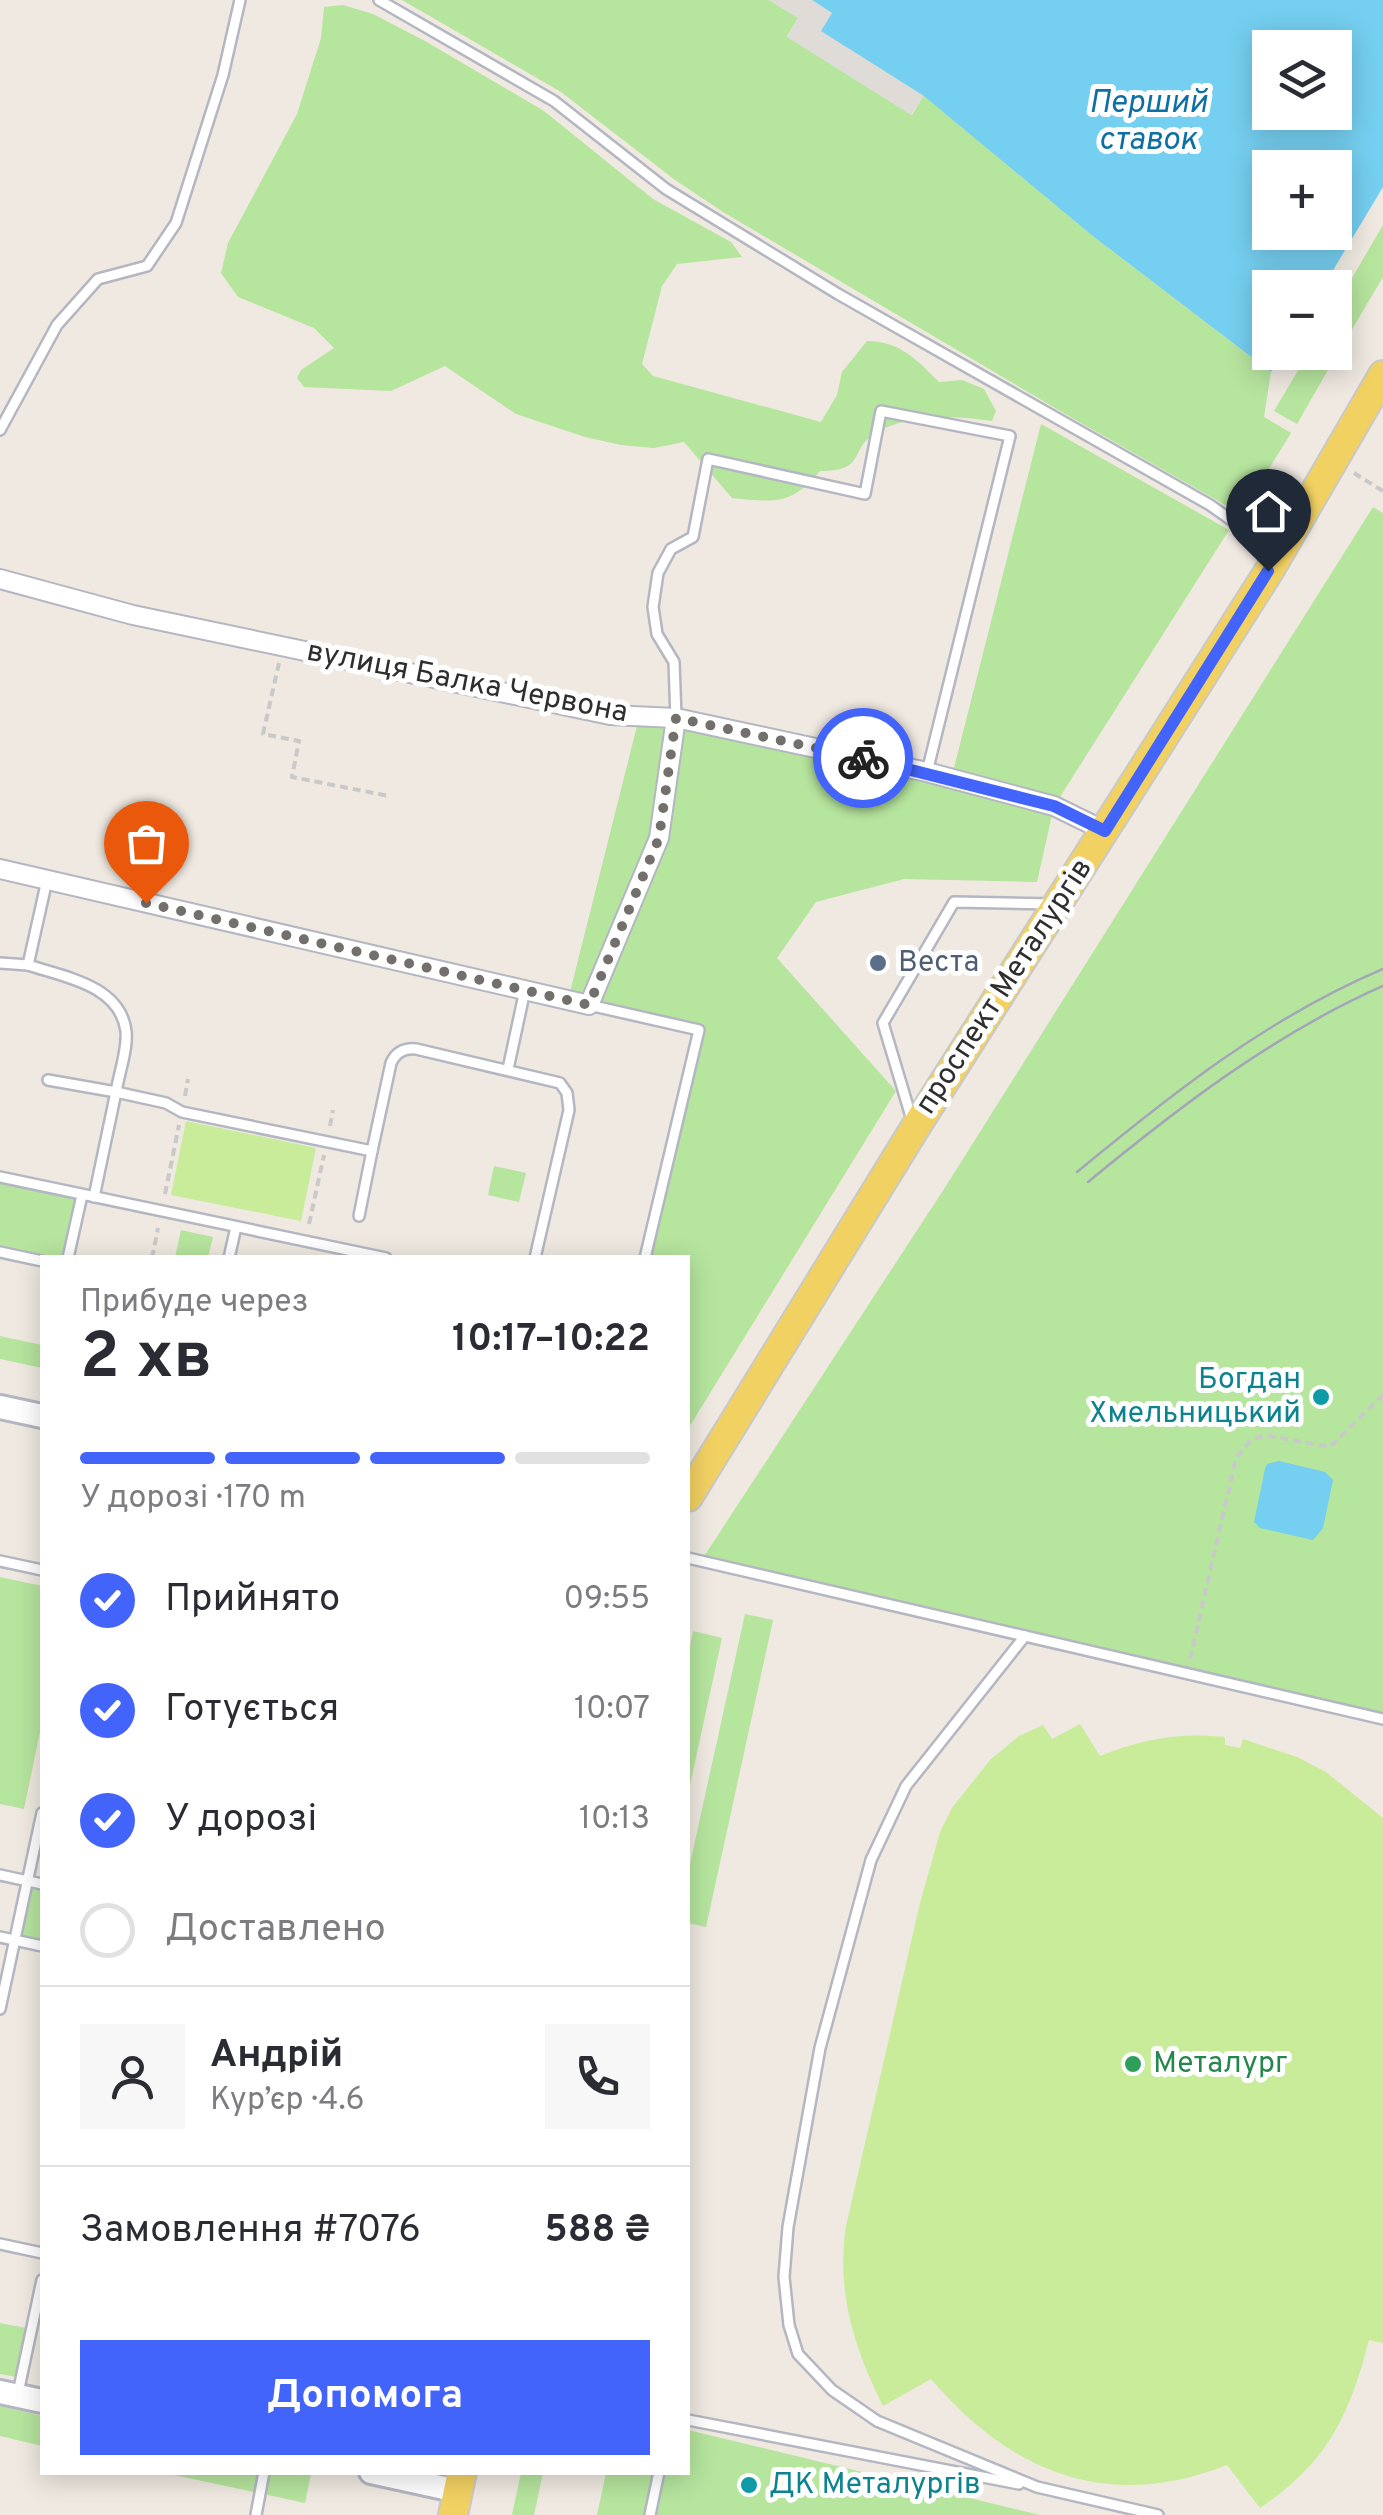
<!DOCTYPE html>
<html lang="uk">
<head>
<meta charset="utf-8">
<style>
  body { margin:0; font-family:Overpass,sans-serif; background:#f7f7f7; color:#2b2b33; height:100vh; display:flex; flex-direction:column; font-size:38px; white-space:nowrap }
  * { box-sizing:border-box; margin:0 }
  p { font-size:32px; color:#7c7c81 }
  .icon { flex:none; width:55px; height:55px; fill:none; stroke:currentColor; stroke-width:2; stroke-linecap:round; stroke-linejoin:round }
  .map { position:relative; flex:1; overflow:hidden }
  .details { position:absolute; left:40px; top:1255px; width:650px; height:1220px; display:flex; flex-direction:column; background:#fff; border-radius:0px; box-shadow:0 5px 25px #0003 }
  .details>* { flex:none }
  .fabs { position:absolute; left:1252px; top:30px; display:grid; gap:20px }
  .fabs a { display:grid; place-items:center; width:100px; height:100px; border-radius:0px; background:#fff; box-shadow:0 5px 25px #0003; font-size:50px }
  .pin { position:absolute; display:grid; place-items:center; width:85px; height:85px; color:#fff; margin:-102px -42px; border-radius:50% 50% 50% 0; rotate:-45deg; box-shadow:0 0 10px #0007 }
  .pin .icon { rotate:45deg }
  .courier { position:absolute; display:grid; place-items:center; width:100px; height:100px; margin:-50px; border:8px solid #4264fb; border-radius:50%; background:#fff; color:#222; box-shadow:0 2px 12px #0007 }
  .head em { font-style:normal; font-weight:700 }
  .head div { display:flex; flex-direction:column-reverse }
  .head { display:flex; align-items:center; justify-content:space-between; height:170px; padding:0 40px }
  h1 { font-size:65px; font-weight:700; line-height:75px }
  .bar { display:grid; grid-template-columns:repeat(4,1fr); gap:15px 10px; align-content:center; height:120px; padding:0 40px }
  .bar i { height:12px; border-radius:8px; background:#e1e1e2 }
  .bar .current { background:#4264fb }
  .bar p { grid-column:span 4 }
  .line { display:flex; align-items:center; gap:25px; padding:0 40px; border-top:2px solid #e1e1e2 }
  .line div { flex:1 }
  .round { display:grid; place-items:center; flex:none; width:105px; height:105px; border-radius:0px; background:#f7f7f7 }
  ol { padding:0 40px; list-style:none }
  li { display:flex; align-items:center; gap:30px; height:110px }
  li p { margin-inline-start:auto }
  li .icon { padding:10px; border-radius:50%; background:#4264fb; color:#fff; stroke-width:4 }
  li:last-child { color:#7c7c81 }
  li i { width:55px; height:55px; border:5px solid #e1e1e2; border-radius:50% }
  .cta { display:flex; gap:20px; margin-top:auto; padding:20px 40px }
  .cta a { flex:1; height:115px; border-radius:0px; background:#4264fb; color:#fff; font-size:40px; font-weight:700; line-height:115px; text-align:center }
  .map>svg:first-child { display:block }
</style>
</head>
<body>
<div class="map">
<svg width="1383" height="2515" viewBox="0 0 1383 2515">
  <rect width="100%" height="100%" fill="#efe9e1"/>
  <g fill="#b6e59e">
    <path d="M402 0H769L798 18 787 36 912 115 924 95 1094 237 1271 372 1264 417 1291 433 1241 514 1067 415 723 212 675 180 561 92Z"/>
    <path d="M343 5 373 14 425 41 544 111 653 199 731 242 742 257 677 264 662 286 642 364 653 376 821 422 837 395 842 372 867 341C901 342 916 359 939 382L962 380 984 389 996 411 992 421C955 416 908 413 874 434 849 450 867 471 820 471 791 506 774 502 732 498L684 442 654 448 621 445 585 437 516 414 445 366 391 391 304 387 297 378 301 370 334 348 314 328 238 297 221 273 228 243 297 114 321 38 324 7Z"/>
    <path d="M1383 225V277L1338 353 1335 351V307Z"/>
    <path d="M1306 357 1328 370 1297 424 1274 411Z"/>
    <path d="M1041 424 1229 530 1060 797 954 768Z"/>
    <path d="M1373 507 1383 513V1719L701 1561 946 1186Z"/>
    <path d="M639 718 1054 806 1037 882 904 879 816 902 777 958 896 1091 688 1429V1258L645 1257 698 1030 568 1000Z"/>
    <path d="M494 1166 526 1173 519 1202 488 1195Z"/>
    <path d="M0 1177 82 1195 68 1257 0 1252Z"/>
    <path d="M181 1230 213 1237 208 1257H175Z"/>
    <path d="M0 1336 42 1345V1368L0 1359Z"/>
    <path d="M0 1577 42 1586V1722L24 1809 0 1804Z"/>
    <path d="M745 1614 773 1620 706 1927 688 1923V1873Z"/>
    <path d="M693 1631 722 1638 688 1794V1657Z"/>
    <path d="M28 1881 42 1884V1946L15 1940Z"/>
    <path d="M0 2323 26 2328 16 2377 0 2374Z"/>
    <path d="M0 2406 42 2416V2446L0 2436Z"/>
    <path d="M688 2430 1040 2515H597L606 2473 688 2472Z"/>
    <path d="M302 2472 311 2474 305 2503 165 2473Z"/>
    <path d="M521 2473H543L534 2515H512Z"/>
  </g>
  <g fill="#c9ec9a">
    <path d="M186 1121 316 1148 301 1221 171 1195Z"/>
    <path d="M1080 1724 1100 1756C1141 1739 1181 1732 1225 1737V1745L1240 1748 1243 1739 1297 1757 1326 1772 1383 1818V2343L1369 2340C1349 2417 1327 2463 1260 2508L1227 2465C1108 2512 1011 2473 931 2379L883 2406C854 2348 836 2292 846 2226L920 1903 940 1832 952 1808 990 1760 1019 1736 1043 1725 1052 1739Z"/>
  </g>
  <path fill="#dfdcd8" d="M769 0H812L832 13 822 31 924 95 911 115 787 37 798 18Z"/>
  <g fill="#75cff0" fill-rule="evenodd">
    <path d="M812 0H1383V187L1323 287 1270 288V352L1283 353 1271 372 1094 237 924 96 821 31 832 13ZM1270 48H1335V112H1270ZM1270 168H1335V232H1270Z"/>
    <path d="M1279 1461 1325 1472 1333 1480 1323 1528 1313 1540 1260 1528 1254 1522 1265 1469 1267 1464Z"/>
  </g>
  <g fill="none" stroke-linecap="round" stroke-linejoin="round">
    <defs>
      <g id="service">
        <path d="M379 0 554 101 666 189 838 294 1210 505 1274 550"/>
        <path d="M0 430 57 325 98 279 147 266 176 223 223 75 240 0"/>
        <path d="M676 718 674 662 657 634 653 607 658 573 671 549 693 537 708 459 865 494 881 411 1010 436 927 772"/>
        <path d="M47 880 28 965C64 977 120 985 126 1031 128 1049 119 1073 116 1092L166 1103 182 1112 372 1151 391 1063C396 1052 404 1048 416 1049L560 1083 567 1093 569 1110 535 1258"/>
        <path d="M0 963 28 965"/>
        <path d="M589 1005 699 1030 645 1258"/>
        <path d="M508 1069 525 990"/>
        <path d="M48 1080 116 1092 94 1197"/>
        <path d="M912 1120 883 1023 954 902 1051 904"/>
        <path d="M0 1177 386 1258"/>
        <path d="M359 1216 372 1151"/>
        <path d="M0 1252 42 1261"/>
        <path d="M68 1258 82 1195"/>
        <path d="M229 1258 236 1227"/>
        <path d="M688 1558 1383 1719"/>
        <path d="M0 1561 42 1570"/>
        <path d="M1025 1636 906 1786 871 1860 820 2048 788 2227 784 2277 789 2325 798 2354 832 2390 877 2421 1037 2487 1158 2515"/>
        <path d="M0 1875 42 1884"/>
        <path d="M0 1937 42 1946"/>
        <path d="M0 2009 42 1813"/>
        <path d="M0 2244 42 2253"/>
        <path d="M18 2393 42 2280"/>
        <path d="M688 2420 1019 2484"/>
        <path d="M256 2515 264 2472"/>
        <path d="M650 2515 659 2472"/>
      </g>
      <g id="minor">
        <path d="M0 579 133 615 610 715 676 718 927 772 1054 806 1105 831"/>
        <path d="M0 869 589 1005 659 838 676 718"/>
      </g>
      <g id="tertiary">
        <path d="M0 1407 42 1416"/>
        <path d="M0 2392 42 2401"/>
        <path d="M371 2472 458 2491"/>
      </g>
      <g id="primary">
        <path d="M688 1497 915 1128 1269 571 1383 375"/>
        <path d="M453 2515 462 2472"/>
      </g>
    </defs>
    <use href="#service" stroke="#b4b7c1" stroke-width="14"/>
    <use href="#minor" stroke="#b4b7c1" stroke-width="22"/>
    <use href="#tertiary" stroke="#b4b7c1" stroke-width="28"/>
    <use href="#primary" stroke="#c9c9c9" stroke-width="32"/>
    <g stroke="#c9c9c9" stroke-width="4" stroke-dasharray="8 5" stroke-linecap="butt">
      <path d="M1354 473 1383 491"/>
      <path d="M279 663 263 734 299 741 292 777 389 796"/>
      <path d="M185 1096 188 1079"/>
      <path d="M330 1126 333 1110"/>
      <path d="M165 1194 179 1125"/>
      <path d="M309 1224 324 1155"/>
      <path d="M152 1258 158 1228"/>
      <path d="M1190 1659 1236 1458 1249 1442 1264 1435 1330 1447 1383 1395"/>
    </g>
    <use href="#service" stroke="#fff" stroke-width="9"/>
    <use href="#minor" stroke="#fff" stroke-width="18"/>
    <use href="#tertiary" stroke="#fff" stroke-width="22"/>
    <use href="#primary" stroke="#f2d163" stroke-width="28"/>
    <g stroke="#a3a6b8" stroke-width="2.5">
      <path d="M1077 1172C1174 1092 1266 1019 1383 969"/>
      <path d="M1088 1182C1179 1107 1274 1034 1383 986"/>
    </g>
  </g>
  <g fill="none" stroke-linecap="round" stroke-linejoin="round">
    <path stroke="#726f6d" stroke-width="10" stroke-dasharray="0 18" d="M146 903 589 1005 659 838 676 718 863 758"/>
    <path stroke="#4264fb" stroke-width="12" d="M863 758 1054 806 1105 831 1268 571"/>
  </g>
  <circle fill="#5c6f8a" stroke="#fff" stroke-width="4" cx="878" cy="963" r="10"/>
  <g fill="#0f9aa8" stroke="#fff" stroke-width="4">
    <circle cx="1321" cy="1397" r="10"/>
    <circle cx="749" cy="2485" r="10"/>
  </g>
  <circle fill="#2e9e5b" stroke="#fff" stroke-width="4" cx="1133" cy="2064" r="10"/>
  <g text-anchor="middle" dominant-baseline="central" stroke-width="10" stroke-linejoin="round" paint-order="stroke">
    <g font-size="30" fill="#2e2e2e" stroke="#fff">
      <text transform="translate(467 683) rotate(11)">вулиця Балка Червона</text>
      <text transform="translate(1005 987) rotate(-57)">проспект Металургів</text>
    </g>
    <g font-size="30" fill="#4e5e75" stroke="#fff" text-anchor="start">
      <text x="898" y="963">Веста</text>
    </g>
    <g font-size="30" fill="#0d838f" stroke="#fff" text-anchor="end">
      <text x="1301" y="1380">Богдан<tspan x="1301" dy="34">Хмельницький</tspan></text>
      <text x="769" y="2485" text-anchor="start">ДК Металургів</text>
    </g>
    <g font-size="30" fill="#27864d" stroke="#fff" text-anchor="start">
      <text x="1153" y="2064">Металург</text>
    </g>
    <g font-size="32" font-style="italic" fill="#0d6fa3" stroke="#fff">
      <text x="1148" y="104">Перший<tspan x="1148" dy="37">ставок</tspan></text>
    </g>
  </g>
</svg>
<div class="fabs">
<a><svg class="icon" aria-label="layers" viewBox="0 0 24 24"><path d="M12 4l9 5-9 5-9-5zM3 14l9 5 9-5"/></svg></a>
<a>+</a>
<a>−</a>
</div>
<div class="pin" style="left:146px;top:903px;background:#ea580c"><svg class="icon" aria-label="bag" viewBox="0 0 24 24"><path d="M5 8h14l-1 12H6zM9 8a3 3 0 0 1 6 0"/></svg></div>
<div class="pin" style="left:1268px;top:571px;background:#1f2937"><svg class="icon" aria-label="home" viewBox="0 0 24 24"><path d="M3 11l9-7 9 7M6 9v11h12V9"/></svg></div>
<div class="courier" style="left:863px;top:758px"><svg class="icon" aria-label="bike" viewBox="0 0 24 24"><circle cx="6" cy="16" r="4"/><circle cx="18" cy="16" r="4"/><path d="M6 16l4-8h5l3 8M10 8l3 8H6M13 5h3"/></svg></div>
<section class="details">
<div class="head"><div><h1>2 хв</h1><p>Прибуде через</p></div><em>10:17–10:22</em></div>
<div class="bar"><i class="current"></i><i class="current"></i><i class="current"></i><i></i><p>У дорозі · 170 m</p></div>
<ol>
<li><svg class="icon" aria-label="check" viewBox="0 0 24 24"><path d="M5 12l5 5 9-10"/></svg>Прийнято<p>09:55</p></li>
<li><svg class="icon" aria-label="check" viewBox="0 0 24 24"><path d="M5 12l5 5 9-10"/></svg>Готується<p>10:07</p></li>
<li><svg class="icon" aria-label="check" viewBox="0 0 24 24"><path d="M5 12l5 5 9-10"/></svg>У дорозі<p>10:13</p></li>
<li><i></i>Доставлено</li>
</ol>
<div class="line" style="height:180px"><a class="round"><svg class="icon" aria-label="person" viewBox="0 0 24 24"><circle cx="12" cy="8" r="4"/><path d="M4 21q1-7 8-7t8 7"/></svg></a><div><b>Андрій</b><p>Кур’єр · 4.6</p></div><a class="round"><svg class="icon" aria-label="phone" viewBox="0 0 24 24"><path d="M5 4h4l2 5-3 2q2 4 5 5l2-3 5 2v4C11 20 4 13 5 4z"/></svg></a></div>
<div class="line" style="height:130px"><div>Замовлення #7076</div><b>588 ₴</b></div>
<div class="cta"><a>Допомога</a></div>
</section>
</div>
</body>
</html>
